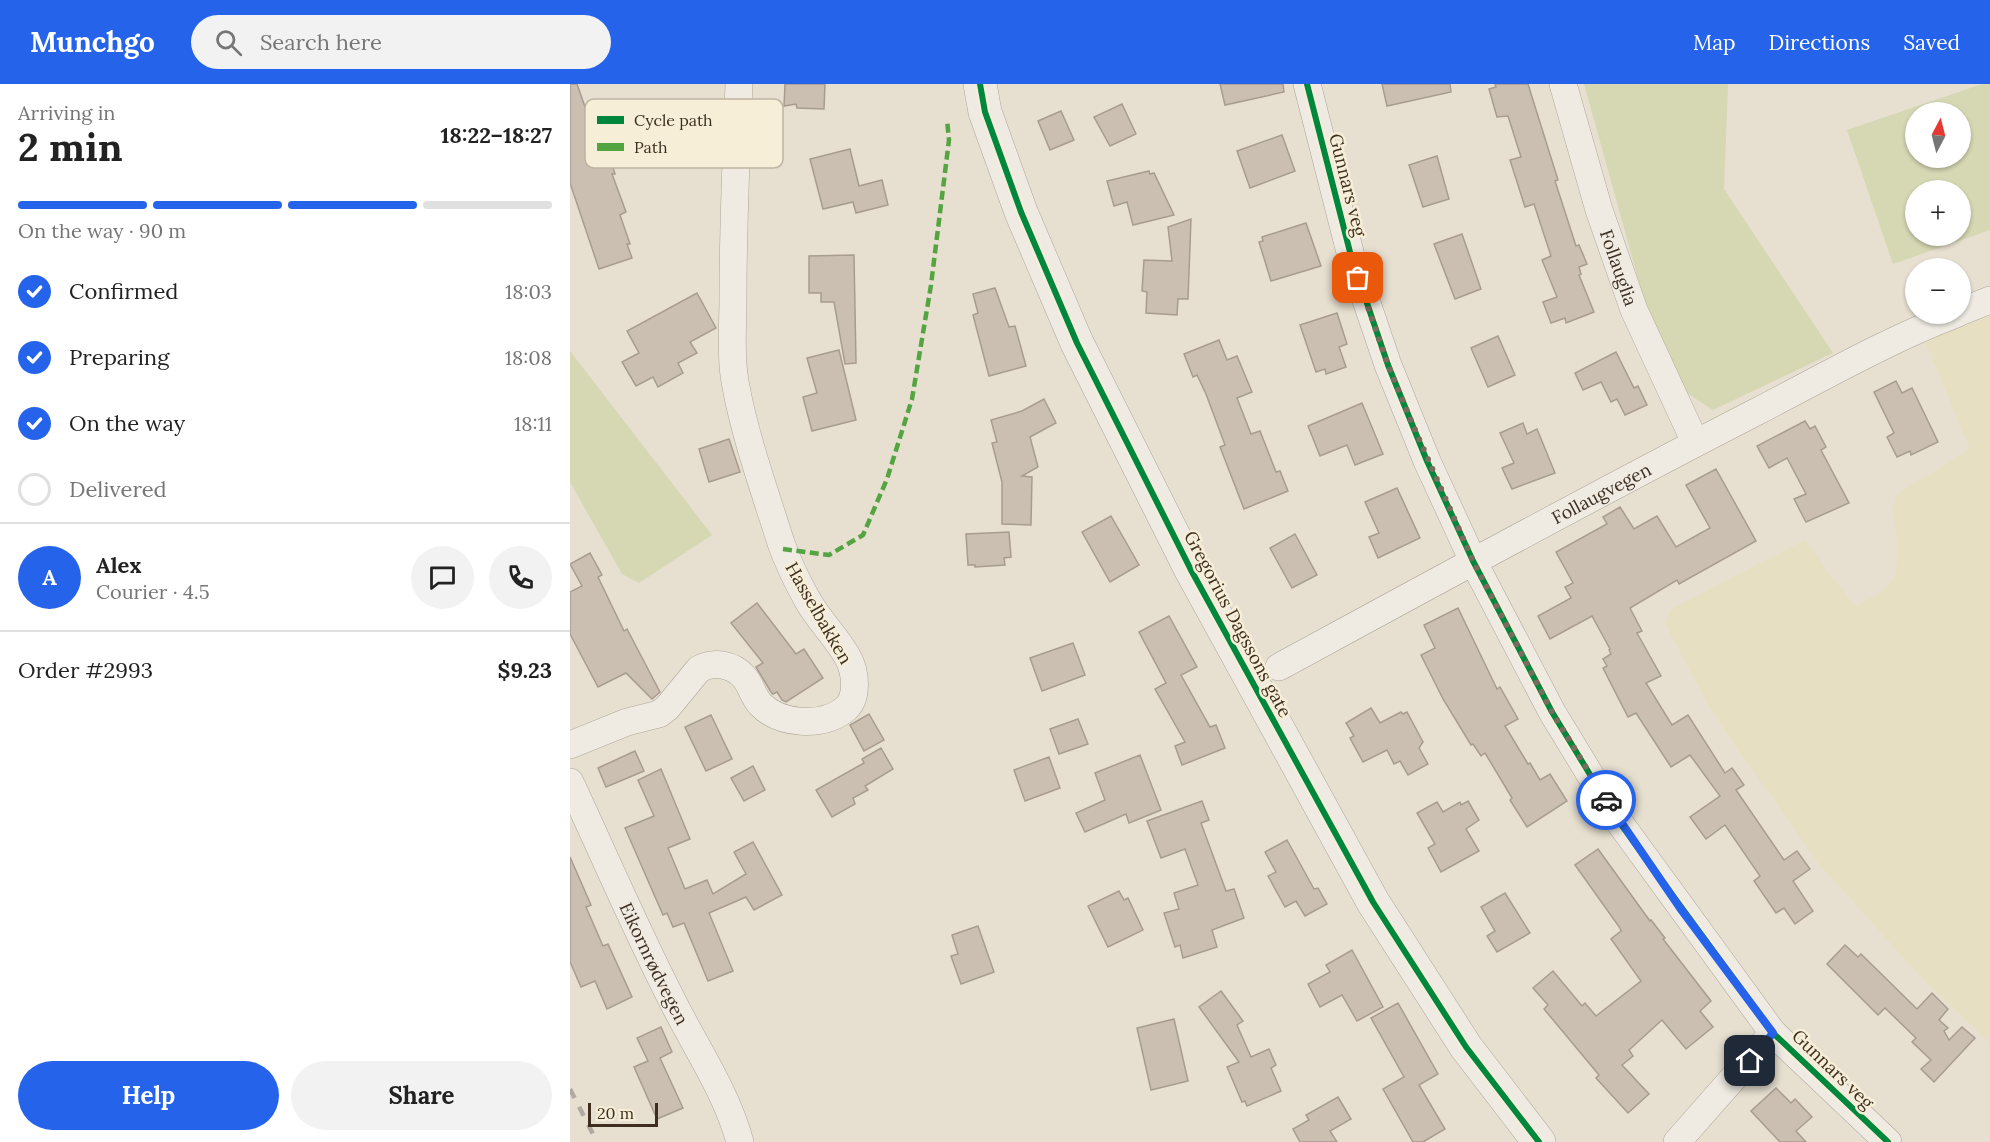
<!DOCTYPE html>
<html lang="en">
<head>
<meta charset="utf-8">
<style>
  body { margin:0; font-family:Lora,serif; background:#f2f2f2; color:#222; height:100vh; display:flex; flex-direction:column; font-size:22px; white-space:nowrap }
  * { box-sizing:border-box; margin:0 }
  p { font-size:20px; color:#767676 }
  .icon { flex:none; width:33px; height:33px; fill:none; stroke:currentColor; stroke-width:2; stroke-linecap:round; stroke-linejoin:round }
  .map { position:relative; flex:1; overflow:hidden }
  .sheet { display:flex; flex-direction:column; background:#fff; width:570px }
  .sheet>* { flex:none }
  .needle { width:39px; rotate:7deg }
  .controls { position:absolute; left:1335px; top:18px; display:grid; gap:12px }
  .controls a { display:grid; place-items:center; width:66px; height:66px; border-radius:50%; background:#fff; box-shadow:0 2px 4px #0004; font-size:30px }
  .scale { position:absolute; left:18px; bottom:15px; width:70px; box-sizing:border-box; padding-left:6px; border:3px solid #3d2e20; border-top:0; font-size:16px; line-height:21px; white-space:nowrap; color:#3d2e20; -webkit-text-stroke:4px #f7eed8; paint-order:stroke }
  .pin { position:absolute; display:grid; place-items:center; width:51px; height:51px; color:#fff; margin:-26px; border-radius:12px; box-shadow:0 3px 9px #0006 }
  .courier { position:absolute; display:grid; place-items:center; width:60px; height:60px; margin:-30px; border:4px solid #2563eb; border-radius:50%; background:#fff; color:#222; box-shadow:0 2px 8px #0007 }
  .head em { font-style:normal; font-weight:700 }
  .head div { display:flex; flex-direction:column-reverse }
  .head { display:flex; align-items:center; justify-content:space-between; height:102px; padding:0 18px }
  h1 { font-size:39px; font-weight:700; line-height:45px }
  .bar { display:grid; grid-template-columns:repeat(4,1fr); gap:9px 6px; align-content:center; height:72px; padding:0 18px }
  .bar i { height:8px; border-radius:4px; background:#e0e0e0 }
  .bar .current { background:#2563eb }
  .bar p { grid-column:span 4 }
  .line { display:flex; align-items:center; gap:15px; padding:0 18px; border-top:2px solid #e0e0e0 }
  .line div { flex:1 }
  .round { display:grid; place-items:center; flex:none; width:63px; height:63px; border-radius:32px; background:#f2f2f2 }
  ol { padding:0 18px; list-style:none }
  li { display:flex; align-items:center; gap:18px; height:66px }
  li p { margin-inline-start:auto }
  li .icon { padding:6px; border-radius:50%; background:#2563eb; color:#fff; stroke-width:4 }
  li:last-child { color:#767676 }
  li i { width:33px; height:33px; border:3px solid #e0e0e0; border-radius:50% }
  .action { display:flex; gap:12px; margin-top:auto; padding:12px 18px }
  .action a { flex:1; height:69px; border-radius:36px; background:#2563eb; color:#fff; font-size:24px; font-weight:700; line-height:69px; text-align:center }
  .action a+a { background:#f2f2f2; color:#222 }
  header { display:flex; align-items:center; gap:36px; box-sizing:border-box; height:84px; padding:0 30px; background:#2563eb; color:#fff }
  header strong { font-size:28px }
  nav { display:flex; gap:33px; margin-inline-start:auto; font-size:21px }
  .search { width:420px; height:54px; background:#f2f2f2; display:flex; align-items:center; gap:15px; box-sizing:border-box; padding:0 21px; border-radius:33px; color:#767676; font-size:22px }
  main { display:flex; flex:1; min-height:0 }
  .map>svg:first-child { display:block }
</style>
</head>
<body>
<header>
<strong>Munchgo</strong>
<div class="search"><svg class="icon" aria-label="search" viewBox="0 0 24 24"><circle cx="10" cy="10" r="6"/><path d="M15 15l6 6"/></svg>Search here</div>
<nav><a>Map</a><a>Directions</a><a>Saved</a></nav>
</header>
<main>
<section class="sheet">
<div class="head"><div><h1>2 min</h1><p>Arriving in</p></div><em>18:22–18:27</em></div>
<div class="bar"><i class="current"></i><i class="current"></i><i class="current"></i><i></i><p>On the way · 90 m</p></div>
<ol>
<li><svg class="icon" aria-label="check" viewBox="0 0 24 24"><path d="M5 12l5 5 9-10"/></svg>Confirmed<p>18:03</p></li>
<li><svg class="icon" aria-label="check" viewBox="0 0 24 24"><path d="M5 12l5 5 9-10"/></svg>Preparing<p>18:08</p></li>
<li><svg class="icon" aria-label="check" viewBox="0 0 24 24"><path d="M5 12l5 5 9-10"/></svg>On the way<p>18:11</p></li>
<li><i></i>Delivered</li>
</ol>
<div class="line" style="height:108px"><b class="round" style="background:#2563eb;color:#fff">A</b><div><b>Alex</b><p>Courier · 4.5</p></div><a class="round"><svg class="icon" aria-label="chat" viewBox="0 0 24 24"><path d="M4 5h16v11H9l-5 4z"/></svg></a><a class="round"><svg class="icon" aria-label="phone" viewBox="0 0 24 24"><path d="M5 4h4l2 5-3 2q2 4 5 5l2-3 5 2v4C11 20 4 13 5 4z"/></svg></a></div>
<div class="line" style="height:78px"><div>Order #2993</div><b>$9.23</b></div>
<div class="action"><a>Help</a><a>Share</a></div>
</section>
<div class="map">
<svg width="1420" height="1058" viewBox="0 0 1420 1058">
  <rect width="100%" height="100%" fill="#e7e0d1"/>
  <path fill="#e6dfc2" d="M1420 232V958L1358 901 1249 780 1144 631 1095 540 1101 525 1235 456 1281 518 1287 522 1314 506 1326 489 1328 460 1323 425 1327 410 1400 365 1355 257Z"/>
  <g fill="#d6d7b3" fill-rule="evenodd">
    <path d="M1014 0H1158L1154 105 1263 269 1143 326 1100 298 1069 198Z"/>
    <path d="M1412 0H1420V146L1323 180 1277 46ZM1346 28H1390V74H1346ZM1346 106H1390V152H1346Z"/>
    <path d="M0 267 142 451 69 499 52 490 0 398Z"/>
  </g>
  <g fill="#cbbfb2" stroke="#a89c90" stroke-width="1.5">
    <path d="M0 0H7L21 40 28 38 45 90H42L56 128 50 131 60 160H57L62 174 29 185 0 99Z"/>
    <path d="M215 0H255L254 25 227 24 226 20 214 22Z"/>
    <path d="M650 0H713L714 8 655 21Z"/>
    <path d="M812 0H880L881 8 817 22Z"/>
    <path d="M925 0H958L988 96 985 97 1006 162 1009 161 1017 180 1009 183 1011 190 1009 191 1024 228 996 239 995 234 981 239 973 218 987 213 972 176 981 172 964 120 955 123 940 76 951 73 938 32 927 33 919 5 926 3Z"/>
    <path d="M552 20 566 50 540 62 524 33Z"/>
    <path d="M491 27 504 56 480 66 468 37Z"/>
    <path d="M712 51 725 87 680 104 667 67Z"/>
    <path d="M280 65 289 102 312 96 318 121 286 129 283 118 253 125 240 75Z"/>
    <path d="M867 72 879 115 853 123 839 81Z"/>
    <path d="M579 87 580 90 584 89 604 131 563 141 557 118 544 122 537 97Z"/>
    <path d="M621 135 618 215H608L607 231 576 229 577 208 572 207 574 176 602 177 598 143Z"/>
    <path d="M736 139 751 182 701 197 689 158 693 157 692 153Z"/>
    <path d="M892 150 911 205 885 215 864 160Z"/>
    <path d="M284 171 286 279 275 280 264 218H251V209H239V172Z"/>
    <path d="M425 204 439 243 445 242 456 282 419 292 403 231 408 229 403 210Z"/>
    <path d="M127 209 146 244 120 258 127 269 108 279 113 289 88 303 83 293 66 302 52 278 69 269 57 247Z"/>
    <path d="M767 229 777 260 769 263 776 283 756 290 755 285 746 288 730 241Z"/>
    <path d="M928 252 945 291 918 303 901 264Z"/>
    <path d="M649 256 657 276 667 272 682 308 667 314 681 350 690 347 706 388 710 387 718 407 674 425 650 363 655 361 636 310 627 291 623 293 614 270Z"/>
    <path d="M269 266 286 336 242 347 233 313 247 309 237 274Z"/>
    <path d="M1046 268 1064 304 1068 302 1077 321 1055 331 1047 315 1041 318 1031 298 1013 306 1005 289Z"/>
    <path d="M1326 297 1332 309 1342 304 1368 358 1341 371 1340 367 1327 373 1317 353 1324 349 1304 308Z"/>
    <path d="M474 315 486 339 460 353 468 383 452 392 462 393 461 441 432 440V398L422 359 427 358 421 336 452 327Z"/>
    <path d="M792 319 813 370 785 381 777 361 750 372 738 342Z"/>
    <path d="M1235 337 1240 345 1245 342 1256 363 1251 366 1279 419 1236 438 1224 415 1236 410 1217 374 1199 384 1187 362Z"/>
    <path d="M953 339 957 350 967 345 985 389 942 405 932 384 944 379 930 349Z"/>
    <path d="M159 355 170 388 139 398 129 365Z"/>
    <path d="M1146 385 1186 457 1109 500 1107 496 1060 524 1072 547 1067 549 1091 592 1076 599 1102 641 1118 631 1155 689 1162 684 1174 701 1166 706 1214 776 1227 767 1240 785 1223 797 1243 827 1225 840 1214 824 1206 829 1184 797 1190 792 1155 741 1136 755 1120 733 1150 712 1120 671 1101 683 1066 629 1058 633 1033 584 1037 582 1033 575 1041 570 1039 566 1040 565 1022 532 980 555 968 532 1001 514 995 503 1003 499 986 468 1037 440 1033 433 1050 423 1064 445 1087 432 1106 463 1140 444 1116 401Z"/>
    <path d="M827 404 850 454 808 474 799 453 809 449 795 418Z"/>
    <path d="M541 432 569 481 540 498 512 448Z"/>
    <path d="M439 448 441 473 434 474 435 481 405 483V481H398L396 450Z"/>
    <path d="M725 450 747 491 722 504 700 464Z"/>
    <path d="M20 469 32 491 28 493 54 547 57 545 90 608 82 615 56 589 28 603 0 550V508L12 502 0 480Z"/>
    <path d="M187 519 226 570 234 565 253 594 216 618 212 616 207 608 203 610 201 608 186 583 193 579 161 539Z"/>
    <path d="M888 524 927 605 930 603 948 635 935 642 958 680 960 679 970 696 980 690 997 717 957 743 940 716 942 714 915 669 911 672 903 660 901 661 873 615 851 571 865 564 854 541Z"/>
    <path d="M599 532 627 583 611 591 640 643 646 641 655 664 612 681 605 662 615 658 585 605 596 599 569 548Z"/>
    <path d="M503 559 515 591 472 607 460 574Z"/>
    <path d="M801 624 810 639 831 628 833 630 837 628 853 658 849 664 858 680 838 691 830 677 824 680 817 666 793 678 780 654 784 652 776 639Z"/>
    <path d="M299 630 314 656 294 667 280 641Z"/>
    <path d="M141 631 162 675 136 687 115 643Z"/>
    <path d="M508 635 518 660 489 670 480 645Z"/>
    <path d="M311 664 323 685 295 702 298 706 283 714 285 720 262 733 246 706 294 679 292 675Z"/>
    <path d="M65 667 74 687 36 703 28 684Z"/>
    <path d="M570 671 591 726 559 739 556 730 515 748 506 729 535 716 525 689Z"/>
    <path d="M479 673 490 704 455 717 444 686Z"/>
    <path d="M183 682 195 706 174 717 161 694Z"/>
    <path d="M91 685 120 755 98 764 115 805 137 796 143 810 176 790 164 768 183 758 212 811 184 826 176 813 139 829 163 887 138 897 114 839 103 843 97 829 93 831 55 744 84 732 68 696Z"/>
    <path d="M632 717 639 736 631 739 656 807 664 805 674 834 642 846 647 863 613 874 610 861 605 863 594 829 609 825 604 809 628 801 615 765 591 774 577 737Z"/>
    <path d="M898 717 909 736 896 745 909 767 871 788 858 764 865 760 847 729 867 718 873 728 890 718 891 721Z"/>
    <path d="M717 756 744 805 748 804 757 820 735 832 726 817 715 823 698 792 706 788 695 768Z"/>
    <path d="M1028 765 1080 837 1081 836 1095 854 1093 855 1141 917 1130 927 1143 943 1116 965 1092 936 1059 966 1063 972 1052 981 1079 1010 1058 1029 1026 994 1029 991 974 925 978 921 963 904 983 887 1012 922 1015 919 1026 932 1071 897 1041 855 1051 847 1050 844 1005 781Z"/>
    <path d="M0 773 21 821 16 823 33 862 38 860 62 913 37 925 25 897 11 903 0 878Z"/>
    <path d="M549 807 554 816 558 814 573 846 538 863 518 822Z"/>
    <path d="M935 809 960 849 927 868 917 852 925 847 911 823Z"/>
    <path d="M408 842 424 888 391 900 381 872 388 870 382 851Z"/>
    <path d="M1275 861 1288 873 1291 870 1347 925 1362 909 1378 925 1369 936 1378 944 1374 947 1379 956 1392 943 1405 954 1364 998 1351 985 1361 976 1342 958 1346 954 1315 924 1308 931 1257 880Z"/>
    <path d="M782 866 813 923 787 937 772 911 750 923 738 900 760 888 756 881Z"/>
    <path d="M651 907 673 937 667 941 681 973 699 965 706 981 701 984 711 1007 677 1022 675 1017 672 1018 657 983 669 978 629 923Z"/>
    <path d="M828 919 868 990 849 1001 875 1045 853 1058H843L813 1005 834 993 801 934Z"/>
    <path d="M604 935 618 997 581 1006 567 944Z"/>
    <path d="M91 943 102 968 90 974 113 1024 87 1035 64 983 78 977 67 954Z"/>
    <path d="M1206 1004 1221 1019 1225 1015 1242 1033 1226 1047 1236 1058H1210L1181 1027Z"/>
    <path d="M768 1013 781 1035 760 1047 767 1058H730L723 1045 739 1036 736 1031Z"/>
  </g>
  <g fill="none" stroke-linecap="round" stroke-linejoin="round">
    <defs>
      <g id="minor">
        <path d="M737 0 781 172 818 281 857 377 903 477 982 628 1047 735 1203 949 1318 1058"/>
        <path id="s1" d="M993 0 1029 126 1064 226 1125 358"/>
        <path d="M1390 228 1420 216"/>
        <path id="s2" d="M709 583C867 497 1026 410 1186 328 1252 294 1316 257 1386 230"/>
        <path d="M0 661 57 638 89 630 97 624 129 585C144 577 163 580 174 593 181 601 183 612 190 620 210 641 252 643 274 626 289 615 286 587 277 572 266 553 249 536 238 517 228 499 218 479 211 459 195 408 176 356 166 303 160 274 163 242 163 213 163 142 166 71 169 0"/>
        <path id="s3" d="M0 698C34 771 66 846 103 918 126 964 156 1007 170 1058"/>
        <path d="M1107 1058 1203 949"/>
      </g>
      <path id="tertiary" d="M410 0 415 28 451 128 507 259 621 486 803 818 896 963 969 1058"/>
    </defs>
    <use href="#minor" stroke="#ada599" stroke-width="28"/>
    <use href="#tertiary" stroke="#ada599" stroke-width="34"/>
    <use href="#minor" stroke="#efebe3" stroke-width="27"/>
    <use href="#tertiary" stroke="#efebe3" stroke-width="33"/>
    <path stroke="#afaaa2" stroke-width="4.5" stroke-dasharray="10 10" stroke-linecap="butt" d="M0 1005 27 1058"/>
    <path stroke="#54a441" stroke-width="4.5" stroke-dasharray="9 4.5" stroke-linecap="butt" d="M213 465 259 471 293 451 317 395 342 315 361 201 379 56 377 36"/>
    <defs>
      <g id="cycleway">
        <path d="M410 0 415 28 451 128 507 259 621 486 803 818 896 963 969 1058"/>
        <path d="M737 0 781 172 818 281 857 377 903 477 982 628 1047 735 1203 949 1318 1058"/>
      </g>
    </defs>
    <use href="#cycleway" stroke="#f7eed8" stroke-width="10"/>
    <use href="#cycleway" stroke="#00873e" stroke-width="6"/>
  </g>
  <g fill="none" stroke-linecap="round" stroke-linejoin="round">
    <path stroke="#786c5e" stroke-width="6" stroke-dasharray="0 10.8" d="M788 194 818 281 842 339 903 477 982 628 1036 716"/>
    <path stroke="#2563eb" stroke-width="8" d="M1036 716 1110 824 1203 949 1180 977"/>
  </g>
  <g text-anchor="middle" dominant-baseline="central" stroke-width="5" stroke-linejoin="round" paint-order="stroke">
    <g font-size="18" fill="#3d2e20" stroke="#f7eed8">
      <text transform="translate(778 101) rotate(76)">Gunnars veg</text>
      <text stroke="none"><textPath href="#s1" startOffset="192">Follauglia</textPath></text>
      <text stroke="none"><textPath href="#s2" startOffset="366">Follaugvegen</textPath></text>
      <text transform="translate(249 529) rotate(60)">Hasselbakken</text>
      <text transform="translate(668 540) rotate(62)">Gregorius Dagssons gate</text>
      <text stroke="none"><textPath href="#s3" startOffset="200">Eikornrødvegen</textPath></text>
      <text transform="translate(1263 985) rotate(44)">Gunnars veg</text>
    </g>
  </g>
  <rect x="15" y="15" width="198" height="69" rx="9" fill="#f7eed8" stroke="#bfb4a1" stroke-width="1.5"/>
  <rect x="27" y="32" width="27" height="8" fill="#00873e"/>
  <rect x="27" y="59" width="27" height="8" fill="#54a441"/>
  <g font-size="16" fill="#3d2e20">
    <text x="64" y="42">Cycle path</text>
    <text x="64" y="69">Path</text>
  </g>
</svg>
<div class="controls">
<a><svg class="needle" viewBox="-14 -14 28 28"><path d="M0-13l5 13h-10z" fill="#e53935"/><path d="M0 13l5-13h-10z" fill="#767676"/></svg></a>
<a>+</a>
<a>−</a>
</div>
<div class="scale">20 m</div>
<div class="pin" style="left:788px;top:194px;background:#ea580c"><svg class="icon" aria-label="bag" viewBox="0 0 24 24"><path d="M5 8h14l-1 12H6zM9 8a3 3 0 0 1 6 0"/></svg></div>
<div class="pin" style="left:1180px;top:977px;background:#1f2937"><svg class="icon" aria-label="home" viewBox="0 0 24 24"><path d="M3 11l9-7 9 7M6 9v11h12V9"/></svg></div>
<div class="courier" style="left:1036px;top:716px"><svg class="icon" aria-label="car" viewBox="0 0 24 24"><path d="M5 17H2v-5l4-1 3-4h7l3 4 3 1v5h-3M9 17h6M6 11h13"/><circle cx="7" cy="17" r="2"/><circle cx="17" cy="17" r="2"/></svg></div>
</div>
</main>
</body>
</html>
